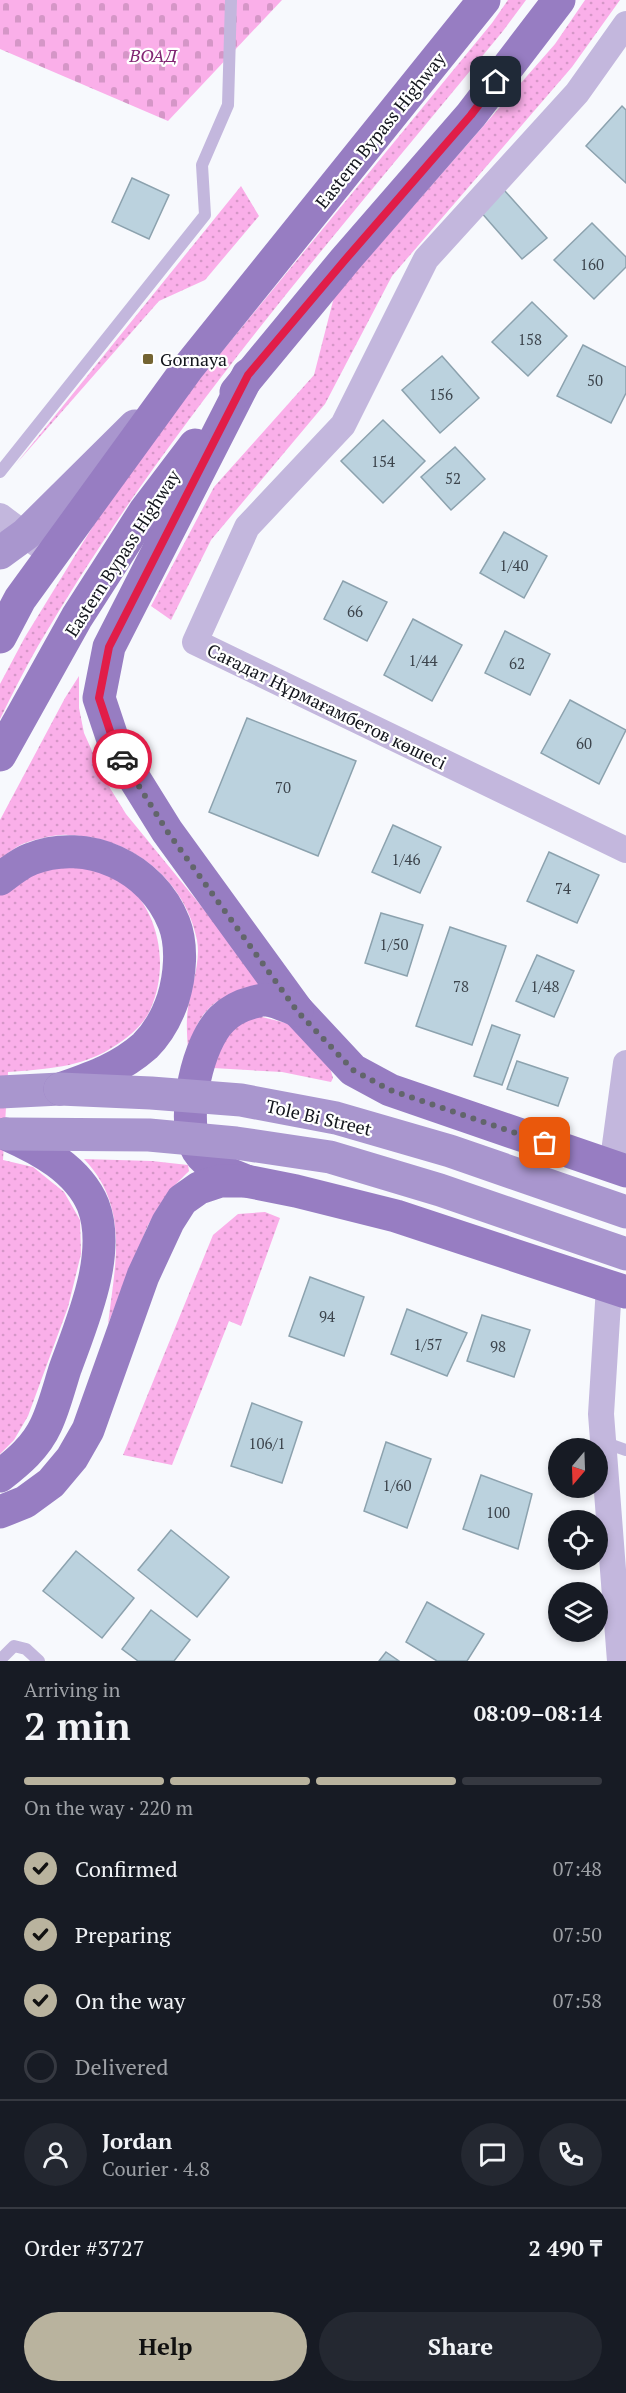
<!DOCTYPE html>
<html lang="en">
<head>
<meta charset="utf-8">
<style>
  body { margin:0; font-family:"PT Serif",serif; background:#242831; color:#f1f3f6; height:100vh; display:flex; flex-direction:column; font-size:22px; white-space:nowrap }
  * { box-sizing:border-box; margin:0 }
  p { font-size:20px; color:#9ea1a6 }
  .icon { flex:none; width:33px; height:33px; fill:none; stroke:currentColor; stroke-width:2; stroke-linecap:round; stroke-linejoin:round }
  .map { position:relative; height:1661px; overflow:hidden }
  .drawer { display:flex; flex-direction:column; background:#171b24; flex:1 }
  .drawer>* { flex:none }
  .needle { width:39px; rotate:199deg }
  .controls { position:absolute; left:548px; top:1438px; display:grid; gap:12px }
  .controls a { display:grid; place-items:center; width:60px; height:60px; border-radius:50%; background:#171b24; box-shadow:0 3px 9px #0003; font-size:30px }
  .pin { position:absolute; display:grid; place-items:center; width:51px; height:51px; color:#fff; margin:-26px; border-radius:12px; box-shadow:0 3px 9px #0006 }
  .courier { position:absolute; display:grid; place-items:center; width:60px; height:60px; margin:-30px; border:4px solid #e11d48; border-radius:50%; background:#fff; color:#222; box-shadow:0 2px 8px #0007 }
  .overview em { font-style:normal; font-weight:800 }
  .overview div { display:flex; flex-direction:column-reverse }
  .overview { display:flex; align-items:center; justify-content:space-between; height:102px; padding:0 24px }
  h1 { font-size:39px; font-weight:800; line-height:45px }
  .bar { display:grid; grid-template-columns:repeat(4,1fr); gap:9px 6px; align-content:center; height:72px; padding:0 24px }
  .bar i { height:8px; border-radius:4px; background:#363941 }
  .bar .active { background:#b9b39e }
  .bar p { grid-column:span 4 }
  .line { display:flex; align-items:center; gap:15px; padding:0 24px; border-top:2px solid #363941 }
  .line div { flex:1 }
  .round { display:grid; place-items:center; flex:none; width:63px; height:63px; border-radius:32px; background:#242831 }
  ol { padding:0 24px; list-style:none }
  li { display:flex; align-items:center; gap:18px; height:66px }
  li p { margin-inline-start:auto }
  li .icon { padding:6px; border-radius:50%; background:#b9b39e; color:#111; stroke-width:4 }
  li:last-child { color:#9ea1a6 }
  li i { width:33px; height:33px; border:3px solid #363941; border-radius:50% }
  .cta { display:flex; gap:12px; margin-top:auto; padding:12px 24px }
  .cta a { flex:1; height:69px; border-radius:36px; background:#b9b39e; color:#111; font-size:24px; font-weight:800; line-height:69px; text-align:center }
  .cta a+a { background:#242831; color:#f1f3f6 }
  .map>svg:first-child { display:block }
</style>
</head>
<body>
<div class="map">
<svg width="626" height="1661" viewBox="0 0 626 1661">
  <defs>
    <pattern id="grass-dots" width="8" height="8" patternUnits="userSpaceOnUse" patternTransform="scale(1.5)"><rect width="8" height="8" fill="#faafe9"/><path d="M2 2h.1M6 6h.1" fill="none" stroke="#d596c7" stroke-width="1.8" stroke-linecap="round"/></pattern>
    <pattern id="cemetery-stones" width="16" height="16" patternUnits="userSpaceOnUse" patternTransform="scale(1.5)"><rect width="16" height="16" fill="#faafe9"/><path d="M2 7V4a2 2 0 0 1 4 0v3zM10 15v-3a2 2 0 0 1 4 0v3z" fill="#d596c7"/></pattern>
  </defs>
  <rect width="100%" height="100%" fill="#f7f9fd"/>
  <g fill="url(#grass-dots)">
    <path d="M508 0H526L503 31C341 229 167 424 38 646 24 670 12 695 0 719V684L25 637 106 505 155 433 492 23Z"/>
    <path d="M585 0H620L572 67 392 276 325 404 211 540 171 620 151 606 214 487 314 375 334 297 555 44Z"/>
    <path d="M241 186 259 216 205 280 159 301 16 464Z"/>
    <path d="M79 676V708L84 733 105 780 126 814 270 990C223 990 201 1003 188 1049 187 1035 186 1021 188 1008 191 985 201 963 197 940 185 879 130 836 68 835 56 834 39 839 28 842 18 845 8 853 0 859V820L65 698Z"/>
    <path d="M65 863C79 867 108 870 118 877 159 906 170 964 151 1008 144 1025 128 1038 113 1047 81 1068 45 1069 8 1072L3 1160 33 1167 64 1192 80 1220 81 1254 68 1307 28 1416 14 1440 0 1454V893L34 868Z"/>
    <path d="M258 1016 290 1024 330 1068 333 1078 331 1082 282 1072 213 1068 226 1030Z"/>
    <path d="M84 1159 152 1161 188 1165 189 1171 169 1191 148 1225 108 1324C115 1265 130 1207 84 1159Z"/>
    <path d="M265 1212 280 1218 241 1326 229 1321 172 1465 123 1455 213 1235 238 1214Z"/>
  </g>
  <path fill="url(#cemetery-stones)" d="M0 0H282L168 121 0 49Z"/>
  <g fill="#bbd2de" stroke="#8ca2ae" stroke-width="1.5">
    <path d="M622 106 626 110V183L586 146Z"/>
    <path d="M132 178 169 195 149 239 112 222Z"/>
    <path d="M504 190 547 238 522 259 480 211Z"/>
    <path d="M592 223 626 257V267L594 299 554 260Z"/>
    <path d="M532 302 567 336 528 376 492 342Z"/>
    <path d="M583 345 626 367V393L611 423 557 396Z"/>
    <path d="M442 356 479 398 440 433 402 390Z"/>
    <path d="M383 420 425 461 383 503 341 461Z"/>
    <path d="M455 447 485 479 451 510 421 477Z"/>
    <path d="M504 532 547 556 524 598 480 573Z"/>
    <path d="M343 581 387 602 367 641 324 619Z"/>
    <path d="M413 619 462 645 432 701 384 675Z"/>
    <path d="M505 631 550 654 530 695 485 673Z"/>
    <path d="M570 700 626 730 599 784 541 753Z"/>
    <path d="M247 718 356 761 318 856 209 812Z"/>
    <path d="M393 825 441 847 420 893 372 872Z"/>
    <path d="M549 852 599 875 577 923 527 901Z"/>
    <path d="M381 913 423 925 407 976 365 963Z"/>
    <path d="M450 927 506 946 472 1045 416 1026Z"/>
    <path d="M537 955 574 971 554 1017 516 1001Z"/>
    <path d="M492 1025 520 1035 502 1085 474 1076Z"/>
    <path d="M517 1061 568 1078 558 1106 507 1089Z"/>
    <path d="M310 1277 364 1297 344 1356 289 1336Z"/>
    <path d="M407 1309 467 1333 447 1376 391 1354Z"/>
    <path d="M482 1315 530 1330 514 1377 467 1361Z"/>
    <path d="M252 1403 302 1422 282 1483 231 1466Z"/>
    <path d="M386 1442 431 1459 407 1528 364 1511Z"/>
    <path d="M481 1475 532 1494 518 1549 463 1529Z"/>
    <path d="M171 1530 229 1577 197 1617 138 1570Z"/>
    <path d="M76 1551 134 1598 102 1638 43 1591Z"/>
    <path d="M427 1602 484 1634 467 1661H437L406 1642Z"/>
    <path d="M151 1610 190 1640 174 1661H138L122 1649Z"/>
    <path d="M386 1652 399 1661H379Z"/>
  </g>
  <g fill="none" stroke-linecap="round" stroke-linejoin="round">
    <g stroke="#c3b7dd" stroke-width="12">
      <path d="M0 472 205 215 202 165 228 105 231 0"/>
      <path d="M603 1442 626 1450"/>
      <path d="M0 1660 14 1646 26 1649 39 1661"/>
    </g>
    <g stroke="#c3b7dd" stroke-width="26">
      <path d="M626 24 577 93 426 259 343 425 247 527 195 642 626 850"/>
      <path d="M0 516 40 546"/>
      <path d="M612 1167 626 1063"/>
      <path d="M609 1287 601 1414 620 1661"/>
    </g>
    <g stroke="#a996ce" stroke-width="33">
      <path d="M0 553 26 534 135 426"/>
      <path d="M0 1092 60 1089"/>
    </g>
    <g stroke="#977dc2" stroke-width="33">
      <path d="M248 375 109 647 99 698 116 749 167 831 297 1010 353 1070 390 1090 626 1171"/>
      <path d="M236 392 345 260 471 115 559 0"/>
      <path d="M0 637 20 599 187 369 484 0"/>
      <path d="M0 755 77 617 145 511 195 445"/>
      <path d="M0 879C9 872 20 863 31 859 87 837 152 867 174 923 183 946 180 976 173 999 167 1017 158 1033 145 1046 119 1069 91 1078 60 1089"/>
      <path d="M246 1181C227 1173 203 1165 195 1145 182 1115 198 1042 222 1019 231 1010 242 1005 254 1002 258 1001 263 999 267 1000 277 1001 288 1007 297 1010"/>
      <path d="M0 1476C18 1462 36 1447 46 1425 54 1408 59 1388 65 1369 82 1322 112 1254 93 1205 78 1169 40 1149 6 1134"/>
      <path d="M0 1512 25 1502 51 1483 72 1458 88 1430 143 1276 168 1222 182 1200 199 1188 220 1181H246L296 1191 396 1216 626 1292"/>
    </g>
    <g stroke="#a996ce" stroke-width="33">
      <path d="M60 1089 151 1093 241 1100 336 1118 450 1151 626 1212"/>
      <path d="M6 1134 149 1135 236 1143 330 1157 440 1190 626 1254"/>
    </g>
  </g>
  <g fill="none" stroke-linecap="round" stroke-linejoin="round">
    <path stroke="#62656b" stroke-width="6" stroke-dasharray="0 10.8" d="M122 759 167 831 297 1011 353 1070 390 1090 545 1143"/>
    <path stroke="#e11d48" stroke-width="8" d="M122 759 116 749 99 698 109 647 248 375 345 260 471 115 496 82"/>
  </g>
  <rect fill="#746432" stroke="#fff" stroke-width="2" x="142" y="353" width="12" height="12" rx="3"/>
  <g text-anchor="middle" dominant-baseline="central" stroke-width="4.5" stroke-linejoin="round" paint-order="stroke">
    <g font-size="15" fill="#3c444c">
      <text x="592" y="264">160</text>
      <text x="530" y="339">158</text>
      <text x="595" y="380">50</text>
      <text x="441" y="394">156</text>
      <text x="383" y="461">154</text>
      <text x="453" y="478">52</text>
      <text x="514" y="565">1/40</text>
      <text x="355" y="611">66</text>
      <text x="423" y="660">1/44</text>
      <text x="517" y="663">62</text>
      <text x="584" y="743">60</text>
      <text x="283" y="787">70</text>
      <text x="406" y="859">1/46</text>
      <text x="563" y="888">74</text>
      <text x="394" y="944">1/50</text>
      <text x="461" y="986">78</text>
      <text x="545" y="986">1/48</text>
      <text x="327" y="1316">94</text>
      <text x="428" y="1344">1/57</text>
      <text x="498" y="1346">98</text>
      <text x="267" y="1443">106/1</text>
      <text x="397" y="1485">1/60</text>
      <text x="498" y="1512">100</text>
    </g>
    <g font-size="18" font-style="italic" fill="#812673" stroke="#fff">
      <text x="153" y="55">ВОАД</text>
    </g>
    <g font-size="18" fill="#12151c" stroke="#fff">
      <text transform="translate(380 130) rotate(-51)">Eastern Bypass Highway</text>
      <text transform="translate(122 553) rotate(-57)">Eastern Bypass Highway</text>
      <text transform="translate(327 706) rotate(26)">Сағадат Нұрмағамбетов көшесі</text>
      <text transform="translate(319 1117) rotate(13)">Tole Bi Street</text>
    </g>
    <g font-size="18" fill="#12151c" stroke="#fff" text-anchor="start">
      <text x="160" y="359">Gornaya</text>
    </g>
  </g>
</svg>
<div class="controls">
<a><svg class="needle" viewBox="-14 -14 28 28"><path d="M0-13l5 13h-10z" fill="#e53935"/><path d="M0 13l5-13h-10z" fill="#9ea1a6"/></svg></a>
<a><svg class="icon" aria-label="locate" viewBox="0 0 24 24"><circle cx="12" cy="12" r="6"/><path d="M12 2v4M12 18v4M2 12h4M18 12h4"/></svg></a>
<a><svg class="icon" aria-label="layers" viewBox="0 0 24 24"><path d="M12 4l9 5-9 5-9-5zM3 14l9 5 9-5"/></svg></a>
</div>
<div class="pin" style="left:545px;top:1143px;background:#ea580c"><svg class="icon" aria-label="bag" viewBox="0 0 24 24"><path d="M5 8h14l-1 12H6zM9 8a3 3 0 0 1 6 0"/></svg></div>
<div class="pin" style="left:496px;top:82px;background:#1f2937"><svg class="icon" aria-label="home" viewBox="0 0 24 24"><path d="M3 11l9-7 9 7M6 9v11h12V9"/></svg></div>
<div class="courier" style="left:122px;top:759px"><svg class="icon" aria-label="car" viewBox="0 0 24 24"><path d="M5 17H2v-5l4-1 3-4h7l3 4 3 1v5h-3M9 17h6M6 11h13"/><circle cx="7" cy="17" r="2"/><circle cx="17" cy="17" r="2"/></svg></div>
</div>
<section class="drawer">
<div class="overview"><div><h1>2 min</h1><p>Arriving in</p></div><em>08:09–08:14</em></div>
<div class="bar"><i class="active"></i><i class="active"></i><i class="active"></i><i></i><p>On the way · 220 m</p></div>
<ol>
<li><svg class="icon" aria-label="check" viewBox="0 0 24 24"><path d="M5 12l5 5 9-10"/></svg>Confirmed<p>07:48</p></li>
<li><svg class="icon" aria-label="check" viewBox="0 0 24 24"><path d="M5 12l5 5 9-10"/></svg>Preparing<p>07:50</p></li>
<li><svg class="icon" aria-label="check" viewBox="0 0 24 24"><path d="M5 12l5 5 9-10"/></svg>On the way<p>07:58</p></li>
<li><i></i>Delivered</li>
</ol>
<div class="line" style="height:108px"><a class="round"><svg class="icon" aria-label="person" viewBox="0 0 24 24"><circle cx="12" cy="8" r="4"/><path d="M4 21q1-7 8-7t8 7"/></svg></a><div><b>Jordan</b><p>Courier · 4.8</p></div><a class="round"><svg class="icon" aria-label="chat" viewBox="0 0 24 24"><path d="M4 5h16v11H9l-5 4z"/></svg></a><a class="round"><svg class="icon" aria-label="phone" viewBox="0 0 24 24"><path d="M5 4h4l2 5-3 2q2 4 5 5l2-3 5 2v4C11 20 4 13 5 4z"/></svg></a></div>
<div class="line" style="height:78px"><div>Order #3727</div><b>2 490 ₸</b></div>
<div class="cta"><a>Help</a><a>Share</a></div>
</section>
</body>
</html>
